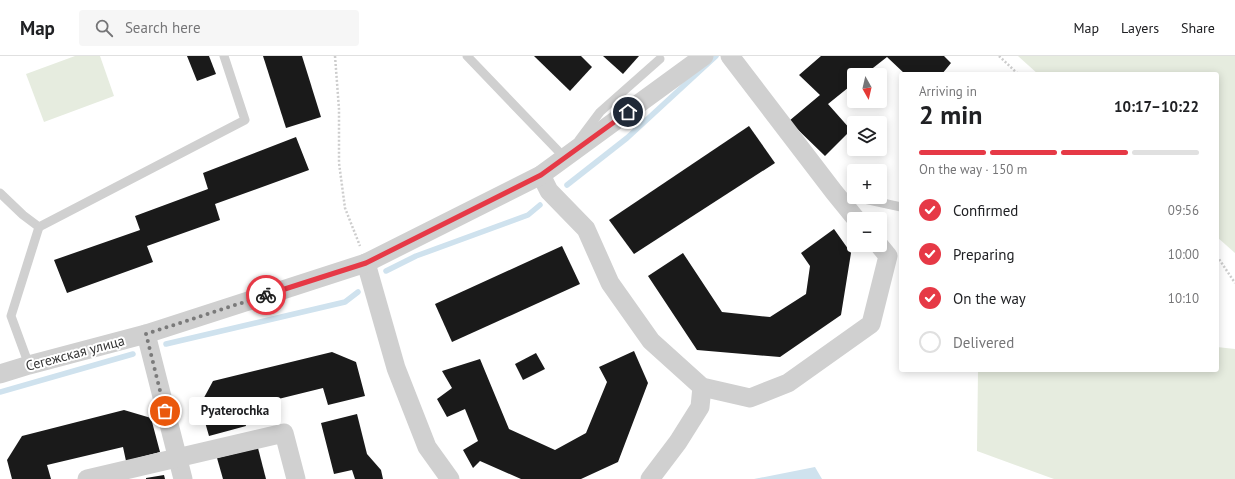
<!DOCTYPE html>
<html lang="en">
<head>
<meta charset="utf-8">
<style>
  body { margin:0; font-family:"PT Sans",sans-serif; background:#f6f6f6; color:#202124; height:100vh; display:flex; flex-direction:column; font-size:15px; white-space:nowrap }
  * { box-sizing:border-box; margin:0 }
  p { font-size:13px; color:#757577 }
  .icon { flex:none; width:22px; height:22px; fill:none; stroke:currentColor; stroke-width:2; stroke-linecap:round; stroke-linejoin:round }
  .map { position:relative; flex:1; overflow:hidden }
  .panel { position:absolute; left:899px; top:16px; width:320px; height:300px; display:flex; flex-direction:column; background:#fff; border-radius:4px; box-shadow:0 2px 10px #0003 }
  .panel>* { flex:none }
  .needle { width:26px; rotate:172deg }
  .buttons { position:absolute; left:847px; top:12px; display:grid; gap:8px }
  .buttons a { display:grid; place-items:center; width:40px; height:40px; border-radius:4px; background:#fff; box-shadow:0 2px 10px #0003; font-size:20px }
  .pin { position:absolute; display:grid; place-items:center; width:34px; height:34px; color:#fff; margin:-17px; border:2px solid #fff; border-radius:50%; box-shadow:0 1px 4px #0007 }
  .courier { position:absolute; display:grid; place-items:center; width:40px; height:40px; margin:-20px; border:3px solid #e63946; border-radius:50%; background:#fff; color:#222; box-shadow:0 1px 5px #0007 }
  .bubble { position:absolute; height:28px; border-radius:4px; background:#fff; box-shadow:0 2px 10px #0003; font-size:13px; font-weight:700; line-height:28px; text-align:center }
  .summary em { font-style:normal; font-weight:700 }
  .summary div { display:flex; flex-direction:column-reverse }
  .summary { display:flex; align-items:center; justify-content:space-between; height:68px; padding:0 20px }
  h1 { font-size:26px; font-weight:700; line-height:30px }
  .bar { display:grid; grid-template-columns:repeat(4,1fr); gap:6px 4px; align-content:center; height:48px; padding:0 20px }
  .bar i { height:5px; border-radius:3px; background:#e0e0e0 }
  .bar .on { background:#e63946 }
  .bar p { grid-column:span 4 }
  ol { padding:0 20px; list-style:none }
  li { display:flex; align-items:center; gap:12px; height:44px }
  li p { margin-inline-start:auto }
  li .icon { padding:4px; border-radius:50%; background:#e63946; color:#fff; stroke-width:4 }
  li:last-child { color:#757577 }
  li i { width:22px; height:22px; border:2px solid #e0e0e0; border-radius:50% }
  header { display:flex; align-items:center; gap:24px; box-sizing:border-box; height:56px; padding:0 20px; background:#fff; border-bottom:1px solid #e0e0e0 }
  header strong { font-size:19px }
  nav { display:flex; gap:22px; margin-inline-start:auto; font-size:14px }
  .search { width:280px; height:36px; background:#f6f6f6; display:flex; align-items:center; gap:10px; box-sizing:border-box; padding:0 14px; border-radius:4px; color:#757577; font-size:15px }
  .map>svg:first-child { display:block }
</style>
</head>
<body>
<header>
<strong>Map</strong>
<div class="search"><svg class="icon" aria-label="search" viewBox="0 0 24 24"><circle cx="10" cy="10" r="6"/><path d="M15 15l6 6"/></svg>Search here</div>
<nav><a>Map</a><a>Layers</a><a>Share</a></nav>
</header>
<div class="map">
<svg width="1235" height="423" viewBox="0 0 1235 423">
  <rect width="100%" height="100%" fill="#fff"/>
  <g fill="#e6ecdf">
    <path d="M75 0H100L114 40 44 66 26 18Z"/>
    <path d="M1018 0H1235V197L1217 181V18H1038Z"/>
    <path d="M1217 291 1235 293V423H1054L977 395 978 314H1217Z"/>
  </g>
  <path fill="#cfe2ee" d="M815 411 822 423H754Z"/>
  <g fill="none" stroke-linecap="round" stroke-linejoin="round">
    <g stroke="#cfe2ee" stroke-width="5.5">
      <path d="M567 129 627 82 716 0"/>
      <path d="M386 215 416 200 528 159 540 149"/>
      <path d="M166 288 345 246 358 236"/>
      <path d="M0 336 133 298"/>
    </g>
  </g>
  <g fill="#1a1a1a">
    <path d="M187 0H209L216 18 197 25Z"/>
    <path d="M263 0H302L321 61 286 72Z"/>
    <path d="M534 0H581L592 11 570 35Z"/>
    <path d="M603 0H639L623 18Z"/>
    <path d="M821 0H944L951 7 942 18H905L887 1 864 19H854V27L828 48 851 74 825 100 789 65 820 39 799 19Z"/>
    <path d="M749 70 775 107 634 198 609 164Z"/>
    <path d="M296 81 309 114 215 148 220 164 147 190 153 206 67 237 54 204 140 174 135 160 208 133 203 117Z"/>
    <path d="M834 173 851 197 841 259 780 301 697 294 648 220 683 197 722 256 770 261 806 238 810 210 801 197Z"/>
    <path d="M562 190 580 228 452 286 435 248Z"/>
    <path d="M634 295 648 327 618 406 581 423H521L480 405 473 412 463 394 478 385 465 353 447 361 437 343 452 332 442 315 480 303 509 373 555 394 586 377 607 326 599 311Z"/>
    <path d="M332 296 356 306 365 340 328 349 323 332 242 352 246 370 209 380 200 349 213 325Z"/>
    <path d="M536 297 545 313 523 324 515 308Z"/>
    <path d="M124 354 151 362 160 396 126 405 123 391 47 409 51 423H12L7 404 22 380Z"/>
    <path d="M357 358 367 398 381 414 383 423H355L352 414 334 418 321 367Z"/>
    <path d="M258 392 266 423H223L217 402Z"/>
    <path d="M164 419 165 423H146V422Z"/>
  </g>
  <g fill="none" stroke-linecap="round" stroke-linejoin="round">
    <g stroke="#cdcdcd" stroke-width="2.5" stroke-dasharray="2 2" stroke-linecap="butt">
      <path d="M335 0 339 53V107L345 152 360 190"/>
      <path d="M999 0 1018 18"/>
      <path d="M1217 200 1235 227"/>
    </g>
    <g stroke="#d0d0d0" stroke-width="9">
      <path d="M467 0 565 102 566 100"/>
      <path d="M579 84 600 56 660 3"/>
      <path d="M0 137 23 159 39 171 245 64 224 0"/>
      <path d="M855 141 901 151"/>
      <path d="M29 309 11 260 39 171"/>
    </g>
    <g stroke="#d0d0d0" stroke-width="19">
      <path d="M730 0 834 136 856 163"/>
      <path d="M541 119 549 135 586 173 610 227 651 285 702 331 750 342 788 327 871 268 888 200 879 189"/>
      <path d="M366 207 396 312 427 391 450 423"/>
      <path d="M146 278 183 423"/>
      <path d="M0 318 29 309 146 278 366 207 541 119 704 0"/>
      <path d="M87 423 284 377 296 423"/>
      <path d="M650 423 678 386 700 351 702 331"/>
    </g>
  </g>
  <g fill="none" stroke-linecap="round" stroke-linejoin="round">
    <path stroke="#7a7a7a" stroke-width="4" stroke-dasharray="0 7.2" d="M165 355 146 278 266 239"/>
    <path stroke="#e63946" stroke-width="5" d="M266 239 366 207 541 119 628 56"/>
  </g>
  <g text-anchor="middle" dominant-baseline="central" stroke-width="4" stroke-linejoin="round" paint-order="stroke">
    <g font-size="14" fill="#333" stroke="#fff">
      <text transform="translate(75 297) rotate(-15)">Сегежская улица</text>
    </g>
  </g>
</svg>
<div class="buttons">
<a><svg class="needle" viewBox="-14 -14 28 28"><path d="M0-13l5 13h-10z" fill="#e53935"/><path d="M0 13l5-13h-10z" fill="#757577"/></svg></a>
<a><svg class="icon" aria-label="layers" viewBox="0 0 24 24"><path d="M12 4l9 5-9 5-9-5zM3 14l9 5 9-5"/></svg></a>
<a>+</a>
<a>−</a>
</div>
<div class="pin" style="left:165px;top:355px;background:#ea580c"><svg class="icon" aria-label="bag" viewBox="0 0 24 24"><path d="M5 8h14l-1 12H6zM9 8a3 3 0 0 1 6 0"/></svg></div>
<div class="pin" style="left:628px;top:56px;background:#1f2937"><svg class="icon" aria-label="home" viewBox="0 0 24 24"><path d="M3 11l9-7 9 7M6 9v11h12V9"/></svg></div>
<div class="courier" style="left:266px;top:239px"><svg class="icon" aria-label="bike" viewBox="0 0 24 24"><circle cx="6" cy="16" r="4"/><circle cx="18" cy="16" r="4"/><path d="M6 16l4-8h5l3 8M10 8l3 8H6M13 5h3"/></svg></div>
<div class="bubble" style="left:189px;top:341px;width:92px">Pyaterochka</div>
<section class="panel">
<div class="summary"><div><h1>2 min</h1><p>Arriving in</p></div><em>10:17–10:22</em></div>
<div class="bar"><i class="on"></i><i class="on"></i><i class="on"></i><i></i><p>On the way · 150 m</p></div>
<ol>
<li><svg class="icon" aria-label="check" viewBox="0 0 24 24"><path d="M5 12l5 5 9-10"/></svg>Confirmed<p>09:56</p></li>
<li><svg class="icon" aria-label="check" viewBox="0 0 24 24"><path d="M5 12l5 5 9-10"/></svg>Preparing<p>10:00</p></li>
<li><svg class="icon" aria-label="check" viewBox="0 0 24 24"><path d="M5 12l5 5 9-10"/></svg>On the way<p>10:10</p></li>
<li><i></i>Delivered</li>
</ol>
</section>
</div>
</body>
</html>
